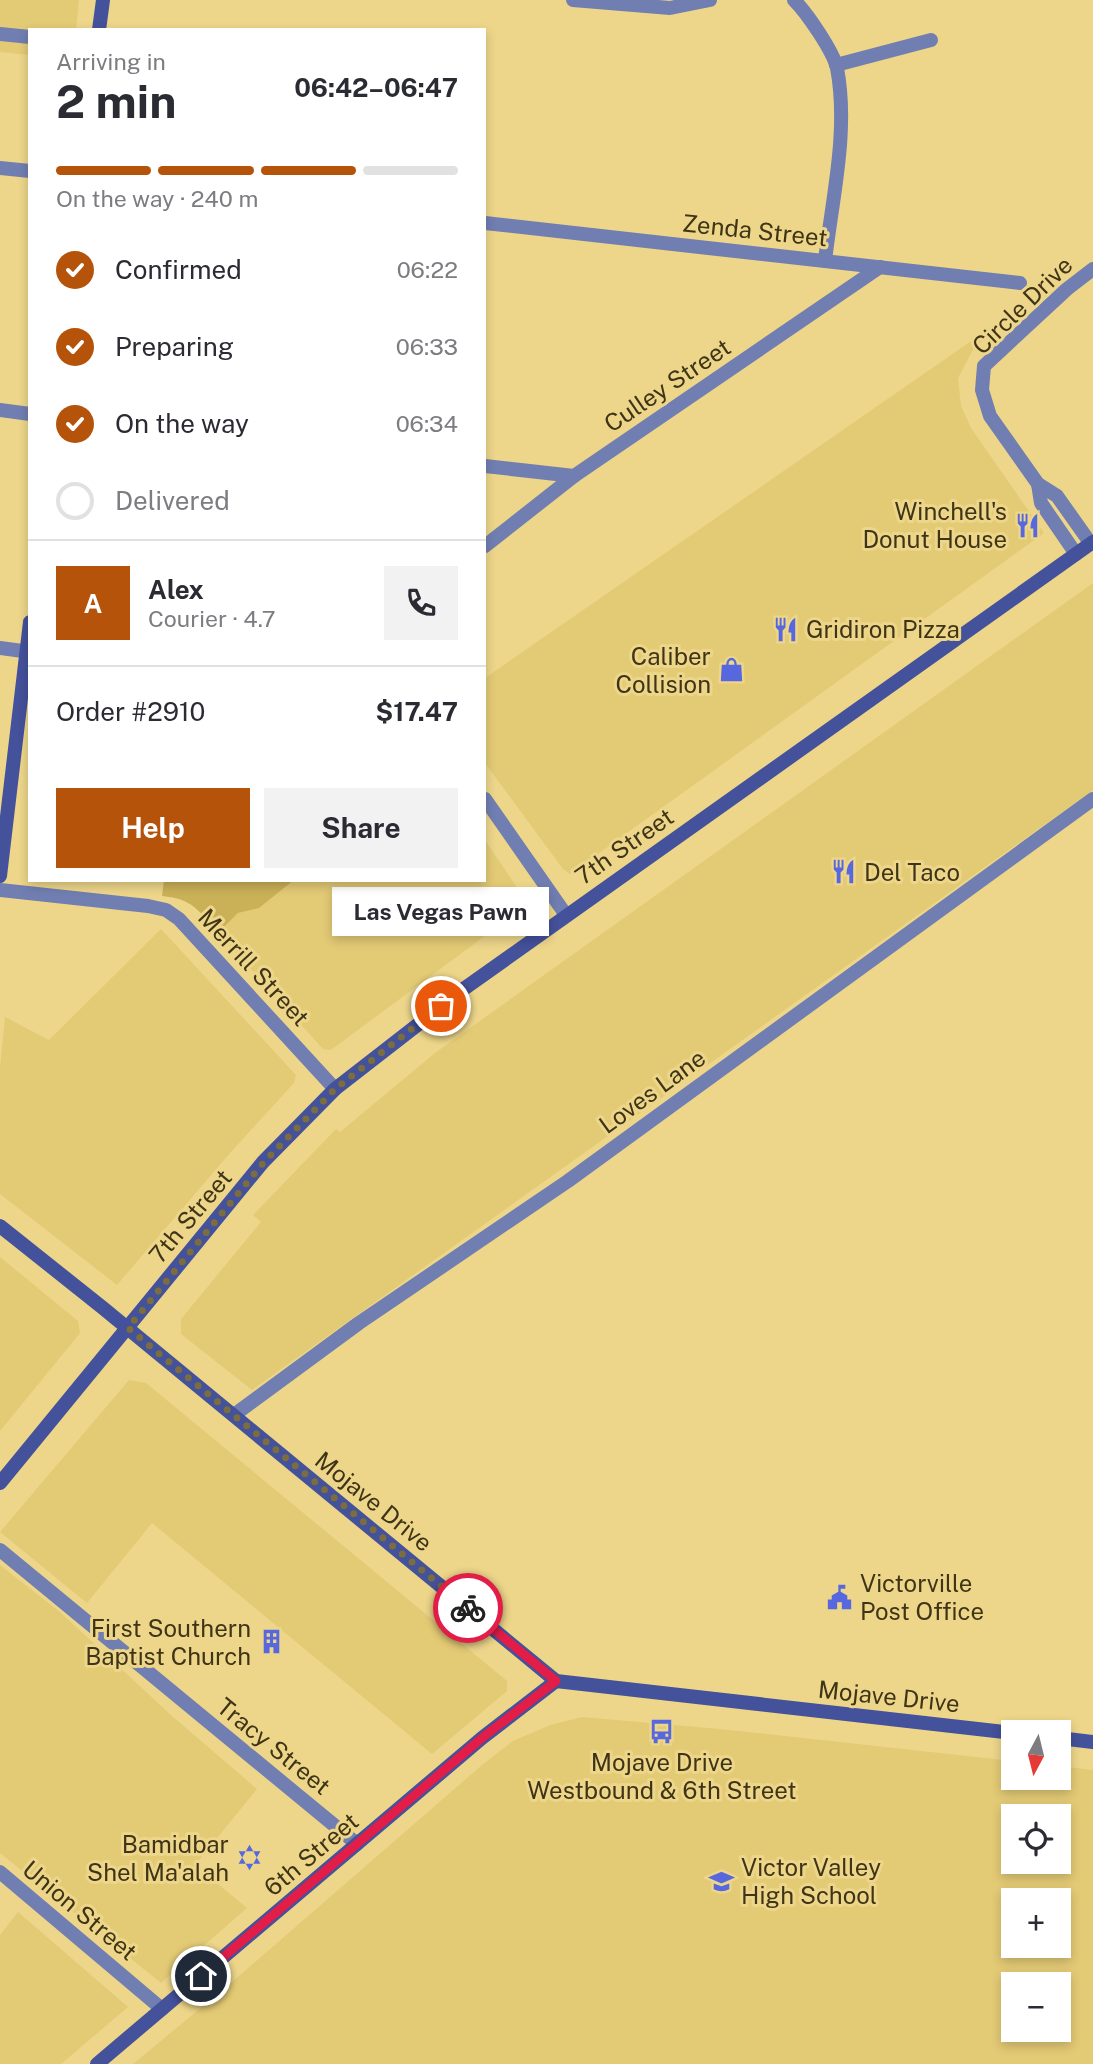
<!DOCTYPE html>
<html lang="en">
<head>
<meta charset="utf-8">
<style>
  body { margin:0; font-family:"Public Sans",sans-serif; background:#f2f2f3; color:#2b2b33; height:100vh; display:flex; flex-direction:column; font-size:26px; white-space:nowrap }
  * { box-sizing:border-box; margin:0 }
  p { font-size:23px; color:#7c7c81 }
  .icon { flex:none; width:38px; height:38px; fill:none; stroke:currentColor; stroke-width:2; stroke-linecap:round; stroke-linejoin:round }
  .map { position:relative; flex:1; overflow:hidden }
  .sheet { position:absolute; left:28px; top:28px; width:458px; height:854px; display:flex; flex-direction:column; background:#fff; border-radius:0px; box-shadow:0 4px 10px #0003 }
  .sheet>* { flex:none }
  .needle { width:46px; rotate:187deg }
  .controls { position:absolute; left:1001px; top:1720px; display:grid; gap:14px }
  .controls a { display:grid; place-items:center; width:70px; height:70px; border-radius:0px; background:#fff; box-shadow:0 4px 10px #0003; font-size:35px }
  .pin { position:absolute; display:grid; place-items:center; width:60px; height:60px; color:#fff; margin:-30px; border:4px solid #fff; border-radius:50%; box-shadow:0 2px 7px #0007 }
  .courier { position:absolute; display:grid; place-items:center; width:70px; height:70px; margin:-35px; border:5px solid #e11d48; border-radius:50%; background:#fff; color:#222; box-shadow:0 2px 9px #0007 }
  .bubble { position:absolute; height:49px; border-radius:0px; background:#fff; box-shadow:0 4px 10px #0003; font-size:23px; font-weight:700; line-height:49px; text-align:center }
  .summary em { font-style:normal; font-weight:700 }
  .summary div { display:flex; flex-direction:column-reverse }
  .summary { display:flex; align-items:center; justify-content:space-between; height:119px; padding:0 28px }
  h1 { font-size:46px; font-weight:700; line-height:52px }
  .bar { display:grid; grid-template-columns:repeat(4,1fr); gap:10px 7px; align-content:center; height:84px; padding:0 28px }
  .bar i { height:9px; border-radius:5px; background:#e1e1e2 }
  .bar .active { background:#b45309 }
  .bar p { grid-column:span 4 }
  .line { display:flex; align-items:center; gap:18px; padding:0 28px; border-top:2px solid #e1e1e2 }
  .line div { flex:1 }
  .round { display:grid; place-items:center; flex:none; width:74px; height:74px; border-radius:0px; background:#f2f2f3 }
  ol { padding:0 28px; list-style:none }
  li { display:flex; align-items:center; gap:21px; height:77px }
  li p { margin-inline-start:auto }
  li .icon { padding:7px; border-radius:50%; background:#b45309; color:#fff; stroke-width:4 }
  li:last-child { color:#7c7c81 }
  li i { width:38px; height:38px; border:4px solid #e1e1e2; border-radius:50% }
  .button { display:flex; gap:14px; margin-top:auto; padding:14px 28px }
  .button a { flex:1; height:80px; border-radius:0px; background:#b45309; color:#fff; font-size:28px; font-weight:700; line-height:80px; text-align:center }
  .button a+a { background:#f2f2f3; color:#2b2b33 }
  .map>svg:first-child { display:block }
</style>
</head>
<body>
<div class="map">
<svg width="1093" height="2064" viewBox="0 0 1093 2064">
  <rect width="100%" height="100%" fill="#edd68a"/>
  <g fill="#e3ca75" fill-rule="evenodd">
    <path d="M0 0H79L76 30H30V55L0 52Z"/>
    <path d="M1016 310 974 348 958 378 961 406 971 428 1044 533 570 874 563 869 485 763V678Z"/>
    <path d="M1093 583V790L252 1390 181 1334V1319L261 1222 253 1215 336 1129 340 1132 435 1053Z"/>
    <path d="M485 840 525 899V906L331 1050 323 1049 218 933 238 913 259 908 294 880H485Z"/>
    <path d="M161 929 296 1075 294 1083 230 1153 117 1285 0 1194V1068L5 1017 49 1040Z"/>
    <path d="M0 1257 78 1321 80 1333 0 1431Z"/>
    <path d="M129 1380 146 1383 507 1681V1691L432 1754 152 1523 87 1603 0 1532Z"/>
    <path d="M0 1565 60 1612 172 1716 257 1789 195 1865 247 1908 161 1983 0 1853Z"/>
    <path d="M582 1717 720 1729 1013 1761V1778H1059V1766L1093 1770V2064H133L232 1982 482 1765 513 1741 550 1725ZM1013 1816H1059V1862H1013ZM1013 1900H1059V1946H1013ZM1013 1984H1059V2030H1013Z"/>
    <path d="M18 1912 128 2007 61 2064H0V1935Z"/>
  </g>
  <path fill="#cab057" d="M164 880H294L259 908 238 913 218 933C198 910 193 899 162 896Z"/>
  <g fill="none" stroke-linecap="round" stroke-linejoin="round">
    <g stroke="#717eb1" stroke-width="14">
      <path d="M573 0 670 8 710 0"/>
      <path d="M794 0C807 13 833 51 837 68 849 131 832 199 825 261"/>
      <path d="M0 34 30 37"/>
      <path d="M836 65 931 40"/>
      <path d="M0 168 30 171"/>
      <path d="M485 223 1020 283"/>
      <path d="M0 410 30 414"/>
      <path d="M485 466 574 476"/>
      <path d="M1038 484 1041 503 1076 554"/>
      <path d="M1091 544 1057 496 1038 484 990 416 982 390 984 366 1067 289 1093 269"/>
      <path d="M485 546 574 476 880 267"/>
      <path d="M0 648 30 652"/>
      <path d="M485 799 566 915"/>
      <path d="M0 890 148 906 166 910 179 919 335 1089"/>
      <path d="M234 1415 359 1323 568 1181 1093 799"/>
      <path d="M0 1550 357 1844"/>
      <path d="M0 1872 162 2009"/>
    </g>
    <g stroke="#44519b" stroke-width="14">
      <path d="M99 30 103 0"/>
      <path d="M0 876 30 622"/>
      <path d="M0 1226 103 1308 556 1681 1013 1733"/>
      <path d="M0 1483 263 1162 335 1089 465 988 1093 542"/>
      <path d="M1059 1738 1093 1742"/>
      <path d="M97 2064 482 1738 556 1681"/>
    </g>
  </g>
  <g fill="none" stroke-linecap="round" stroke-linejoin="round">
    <path stroke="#7c6d3f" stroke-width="7" stroke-dasharray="0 12.6" d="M441 1006 335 1089 264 1162 128 1328 468 1608"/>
    <path stroke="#e11d48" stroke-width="9" d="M201 1976 482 1738 556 1681 468 1608"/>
  </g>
  <defs>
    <symbol id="restaurant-bare" viewBox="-9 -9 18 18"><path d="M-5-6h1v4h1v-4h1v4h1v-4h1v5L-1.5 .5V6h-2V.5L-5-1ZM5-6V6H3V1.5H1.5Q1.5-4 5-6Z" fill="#5768df" stroke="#edd68a" stroke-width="2.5" paint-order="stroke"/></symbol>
    <symbol id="shop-bare" viewBox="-9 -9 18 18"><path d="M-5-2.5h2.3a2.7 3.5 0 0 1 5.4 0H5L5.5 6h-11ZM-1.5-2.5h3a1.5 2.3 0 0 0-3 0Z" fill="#5768df" stroke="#edd68a" stroke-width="2.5" paint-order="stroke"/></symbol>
    <symbol id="civic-bare" viewBox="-9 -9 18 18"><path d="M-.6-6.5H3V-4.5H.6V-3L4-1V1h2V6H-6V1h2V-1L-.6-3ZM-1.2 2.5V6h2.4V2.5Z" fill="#5768df" stroke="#edd68a" stroke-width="2.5" paint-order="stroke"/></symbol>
    <symbol id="building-bare" viewBox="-9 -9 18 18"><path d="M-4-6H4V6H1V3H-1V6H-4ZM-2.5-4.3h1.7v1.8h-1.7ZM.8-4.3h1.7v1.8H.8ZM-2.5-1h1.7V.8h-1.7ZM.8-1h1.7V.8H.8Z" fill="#5768df" stroke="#edd68a" stroke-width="2.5" paint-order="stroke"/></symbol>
    <symbol id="bus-bare" viewBox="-9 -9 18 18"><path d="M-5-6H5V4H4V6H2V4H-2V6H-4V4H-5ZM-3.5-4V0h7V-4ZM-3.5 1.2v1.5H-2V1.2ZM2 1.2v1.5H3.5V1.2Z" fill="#5768df" stroke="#edd68a" stroke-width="2.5" paint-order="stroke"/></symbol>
    <symbol id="synagogue-bare" viewBox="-9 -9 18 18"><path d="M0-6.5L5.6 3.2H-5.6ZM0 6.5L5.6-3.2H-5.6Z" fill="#5768df" stroke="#edd68a" stroke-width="2.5" paint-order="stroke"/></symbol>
    <symbol id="school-bare" viewBox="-9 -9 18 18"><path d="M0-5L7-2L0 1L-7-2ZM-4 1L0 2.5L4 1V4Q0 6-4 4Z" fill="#5768df" stroke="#edd68a" stroke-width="2.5" paint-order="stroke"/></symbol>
  </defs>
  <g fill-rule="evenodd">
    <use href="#restaurant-bare" x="1010" y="508" width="35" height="35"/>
    <use href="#restaurant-bare" x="768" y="612" width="35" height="35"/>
    <use href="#shop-bare" x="714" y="652" width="35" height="35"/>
    <use href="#restaurant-bare" x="826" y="854" width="35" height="35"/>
    <use href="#civic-bare" x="822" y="1580" width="35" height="35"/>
    <use href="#building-bare" x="254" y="1624" width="35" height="35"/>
    <use href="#bus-bare" x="644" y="1714" width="35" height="35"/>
    <use href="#synagogue-bare" x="232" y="1840" width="35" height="35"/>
    <use href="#school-bare" x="704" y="1864" width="35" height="35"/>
  </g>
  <g text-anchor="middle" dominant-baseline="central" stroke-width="6" stroke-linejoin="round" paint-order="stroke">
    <g font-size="24" fill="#3f3516" stroke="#edd68a">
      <text transform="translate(755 230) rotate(6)">Zenda Street</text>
      <text transform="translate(1022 305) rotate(-44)">Circle Drive</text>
      <text transform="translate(667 385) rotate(-34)">Culley Street</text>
      <text transform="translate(624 846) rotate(-35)">7th Street</text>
      <text transform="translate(254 967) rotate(47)">Merrill Street</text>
      <text transform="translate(652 1091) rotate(-36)">Loves Lane</text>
      <text transform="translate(190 1216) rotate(-50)">7th Street</text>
      <text transform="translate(374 1501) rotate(39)">Mojave Drive</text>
      <text transform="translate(889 1696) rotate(6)">Mojave Drive</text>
      <text transform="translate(274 1746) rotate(39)">Tracy Street</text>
      <text transform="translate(311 1854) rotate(-40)">6th Street</text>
      <text transform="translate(80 1910) rotate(40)">Union Street</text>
    </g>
    <g font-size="24" fill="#3f3516" stroke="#edd68a" text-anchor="end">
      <text x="1007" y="511">Winchell's<tspan x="1007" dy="28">Donut House</tspan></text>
      <text x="806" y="629" text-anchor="start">Gridiron Pizza</text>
      <text x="711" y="656">Caliber<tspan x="711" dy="28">Collision</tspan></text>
      <text x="864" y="872" text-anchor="start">Del Taco</text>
      <text x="860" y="1583" text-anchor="start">Victorville<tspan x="860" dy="28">Post Office</tspan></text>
      <text x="251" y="1628">First Southern<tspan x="251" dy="28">Baptist Church</tspan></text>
      <text x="662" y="1762" text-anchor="middle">Mojave Drive<tspan x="662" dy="28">Westbound &amp; 6th Street</tspan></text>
      <text x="229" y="1844">Bamidbar<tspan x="229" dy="28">Shel Ma'alah</tspan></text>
      <text x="741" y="1867" text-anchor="start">Victor Valley<tspan x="741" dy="28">High School</tspan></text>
    </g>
  </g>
</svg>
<div class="controls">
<a><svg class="needle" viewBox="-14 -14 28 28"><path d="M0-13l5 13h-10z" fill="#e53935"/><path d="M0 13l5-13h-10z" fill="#7c7c81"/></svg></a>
<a><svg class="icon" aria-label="locate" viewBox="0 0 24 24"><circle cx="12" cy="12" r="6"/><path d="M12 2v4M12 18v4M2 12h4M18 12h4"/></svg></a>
<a>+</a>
<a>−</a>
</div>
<div class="pin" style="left:441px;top:1006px;background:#ea580c"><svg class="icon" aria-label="bag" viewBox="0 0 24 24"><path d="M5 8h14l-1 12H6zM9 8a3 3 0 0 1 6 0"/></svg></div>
<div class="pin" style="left:201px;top:1976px;background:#1f2937"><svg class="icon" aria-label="home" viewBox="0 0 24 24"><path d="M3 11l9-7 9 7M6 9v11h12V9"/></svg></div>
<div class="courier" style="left:468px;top:1608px"><svg class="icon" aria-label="bike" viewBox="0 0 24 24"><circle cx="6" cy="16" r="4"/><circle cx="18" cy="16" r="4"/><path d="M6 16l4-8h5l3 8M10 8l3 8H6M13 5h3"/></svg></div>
<div class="bubble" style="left:332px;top:887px;width:217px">Las Vegas Pawn</div>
<section class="sheet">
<div class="summary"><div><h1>2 min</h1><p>Arriving in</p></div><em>06:42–06:47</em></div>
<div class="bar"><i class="active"></i><i class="active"></i><i class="active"></i><i></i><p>On the way · 240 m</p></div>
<ol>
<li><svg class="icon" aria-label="check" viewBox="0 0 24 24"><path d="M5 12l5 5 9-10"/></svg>Confirmed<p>06:22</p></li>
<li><svg class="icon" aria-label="check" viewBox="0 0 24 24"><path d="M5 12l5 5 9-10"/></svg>Preparing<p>06:33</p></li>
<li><svg class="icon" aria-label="check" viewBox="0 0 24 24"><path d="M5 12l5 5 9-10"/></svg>On the way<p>06:34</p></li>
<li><i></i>Delivered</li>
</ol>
<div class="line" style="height:126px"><b class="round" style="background:#b45309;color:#fff">A</b><div><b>Alex</b><p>Courier · 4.7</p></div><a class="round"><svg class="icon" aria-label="phone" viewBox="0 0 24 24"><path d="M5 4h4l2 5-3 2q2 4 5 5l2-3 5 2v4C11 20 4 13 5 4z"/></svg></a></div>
<div class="line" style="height:91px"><div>Order #2910</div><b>$17.47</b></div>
<div class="button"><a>Help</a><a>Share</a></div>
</section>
</div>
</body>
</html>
